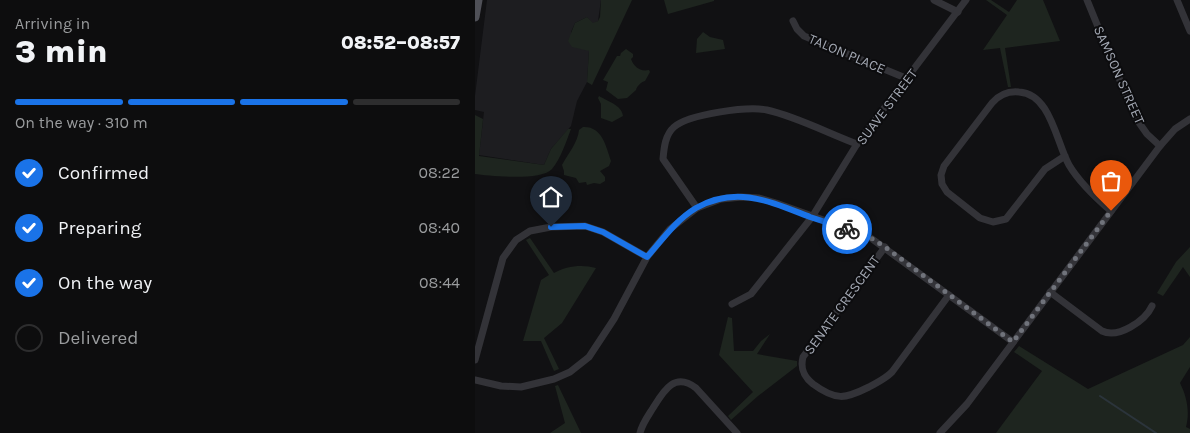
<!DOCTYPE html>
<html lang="en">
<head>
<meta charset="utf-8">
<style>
  body { margin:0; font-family:Karla,sans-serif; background:#1b1b1c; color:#f1f3f6; height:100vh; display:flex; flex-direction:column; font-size:19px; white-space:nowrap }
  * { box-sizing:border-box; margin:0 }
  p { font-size:16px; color:#9a9c9e }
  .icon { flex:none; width:28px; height:28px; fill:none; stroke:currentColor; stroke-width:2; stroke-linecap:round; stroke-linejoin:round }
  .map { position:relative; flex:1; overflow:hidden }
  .details { display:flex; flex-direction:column; background:#0d0d0e; width:475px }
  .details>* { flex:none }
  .pin { position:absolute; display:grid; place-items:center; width:42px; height:42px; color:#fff; margin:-51px -21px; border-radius:50% 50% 50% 0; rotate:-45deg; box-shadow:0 0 5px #0007 }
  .pin .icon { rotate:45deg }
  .courier { position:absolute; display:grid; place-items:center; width:50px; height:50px; margin:-25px; border:4px solid #1a73e8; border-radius:50%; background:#fff; color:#222; box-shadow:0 1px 6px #0007 }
  .head em { font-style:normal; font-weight:800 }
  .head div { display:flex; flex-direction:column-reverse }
  .head { display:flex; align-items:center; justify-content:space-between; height:85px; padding:0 15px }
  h1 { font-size:32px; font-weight:800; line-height:38px }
  .bar { display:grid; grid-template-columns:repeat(4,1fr); gap:8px 5px; align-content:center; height:60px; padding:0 15px }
  .bar i { height:6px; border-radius:4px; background:#2d2d2e }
  .bar .active { background:#1a73e8 }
  .bar p { grid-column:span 4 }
  ol { padding:0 15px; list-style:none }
  li { display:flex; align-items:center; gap:15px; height:55px }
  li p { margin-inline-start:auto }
  li .icon { padding:5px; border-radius:50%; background:#1a73e8; color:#fff; stroke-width:4 }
  li:last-child { color:#9a9c9e }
  li i { width:28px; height:28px; border:2px solid #2d2d2e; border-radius:50% }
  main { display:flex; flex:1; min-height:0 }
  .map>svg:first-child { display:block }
</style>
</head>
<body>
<main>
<section class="details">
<div class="head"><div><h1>3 min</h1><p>Arriving in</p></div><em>08:52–08:57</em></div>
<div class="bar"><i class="active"></i><i class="active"></i><i class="active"></i><i></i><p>On the way · 310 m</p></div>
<ol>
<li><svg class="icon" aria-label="check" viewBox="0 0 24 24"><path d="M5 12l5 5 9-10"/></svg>Confirmed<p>08:22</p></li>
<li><svg class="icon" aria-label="check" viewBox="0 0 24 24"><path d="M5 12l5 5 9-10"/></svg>Preparing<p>08:40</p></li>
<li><svg class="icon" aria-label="check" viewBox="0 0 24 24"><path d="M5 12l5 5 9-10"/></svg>On the way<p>08:44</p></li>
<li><i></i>Delivered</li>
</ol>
</section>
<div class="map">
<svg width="715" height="433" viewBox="0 0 715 433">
  <rect width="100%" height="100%" fill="#111113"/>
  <path fill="#1d1d20" d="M12 0H126L123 21 118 24 112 17 100 23 96 32 114 51 112 82 102 101 96 126 76 149 69 165 4 155 9 112 0 110V96Z"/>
  <g fill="#1e251f">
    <path d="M126 0H157L117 85 112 82 114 51 97 47 93 41 100 23 112 17 118 23 123 21 125 17Z"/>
    <path d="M189 0H239V1L193 14Z"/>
    <path d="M511 0H516L534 12 542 0H568L585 41 530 48 536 87H533L525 48 508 50 532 15Z"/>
    <path d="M228 32 235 37 248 40 250 49 221 53 222 39Z"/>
    <path d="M151 49 158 54V57L156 59C159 67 165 72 174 70L175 72 170 81C166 82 162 86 161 90L152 98 143 99 131 90 133 82 128 80 142 56H145L146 53Z"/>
    <path d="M124 96C132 101 147 105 148 116L137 122 126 118V104L123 98Z"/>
    <path d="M0 115 8 119 4 156 69 165 76 149 93 129H96C91 142 86 158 77 169 67 181 15 176 0 174Z"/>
    <path d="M108 127C127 126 131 146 136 161L134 166 125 171 130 177V181L125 184 119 183 112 185 111 182 104 183 101 178 89 175V171L87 165C93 154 103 142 104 130Z"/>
    <path d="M55 238 79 273C91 266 107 264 121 268L87 323 69 338 84 369 79 371 66 341H48L66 280 74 275 51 240Z"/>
    <path d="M715 247V277L708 267 688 296 682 293 701 262Z"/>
    <path d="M253 317 257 318 259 351H278L286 341 295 334 282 354 322 361V366L283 396 256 420 253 416 278 392 244 355Z"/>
    <path d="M715 337V367L705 383C712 397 715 412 711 427L715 429V433H521L567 371 539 352 544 346 613 389 708 345Z"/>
    <path d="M83 385 106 433H75L90 423 80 386Z"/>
  </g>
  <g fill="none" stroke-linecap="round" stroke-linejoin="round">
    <path stroke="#2b343b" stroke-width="2" d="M625 396 681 433"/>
    <g stroke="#333338" stroke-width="7">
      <path d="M459 0 483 12"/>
      <path d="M612 0 660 117 672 134 685 146"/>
      <path d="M702 0 715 31"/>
      <path d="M318 21 322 29 329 36 433 79"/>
      <path d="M590 156 570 169 531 219 518 222 505 218 472 192 467 184 466 175 469 166 517 103C524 95 533 91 544 92 576 94 581 142 594 165 604 182 621 198 636 211"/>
      <path d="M222 208 188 159C189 148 190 135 199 127 214 114 273 106 292 110 320 116 355 134 382 144"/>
      <path d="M410 247 328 357C325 369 329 377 338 384 361 401 370 399 394 387 403 382 410 379 417 372L474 295"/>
      <path d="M575 292 627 331C643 339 670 321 677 306"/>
      <path d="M257 304 276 294 337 217 382 144 491 0"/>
      <path d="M0 360 28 258 41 240 55 231 76 227 110 226 128 232 172 257"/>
      <path d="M0 380 26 386 46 387 79 379 95 372 114 357 139 319 172 257 195 229 222 208 246 199 267 197 284 198 301 203 393 236 538 342"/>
      <path d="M165 433C167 424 173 416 178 408 188 392 199 371 221 388L262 433"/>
      <path d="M465 433 492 404 685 146 700 129 715 119"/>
    </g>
    <path stroke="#4f5057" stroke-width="9" d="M0 17 3 0"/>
  </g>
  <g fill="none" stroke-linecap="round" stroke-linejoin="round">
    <path stroke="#70737b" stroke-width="5" stroke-dasharray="0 9" d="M372 229 393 236 410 247 538 342 636 211"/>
    <path stroke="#1a73e8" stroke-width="6" d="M76 227 110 226 128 232 172 257C187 240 201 220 221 208 262 185 296 202 335 217 347 221 360 225 372 229"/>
  </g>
  <g text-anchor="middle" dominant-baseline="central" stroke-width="4" stroke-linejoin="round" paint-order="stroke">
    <g font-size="14" fill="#a3a8b3" stroke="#0c0c0e">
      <text transform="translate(372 54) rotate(23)">TALON PLACE</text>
      <text transform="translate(644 75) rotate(66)">SAMSON STREET</text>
      <text transform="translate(412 107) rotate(-53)">SUAVE STREET</text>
      <text transform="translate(367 305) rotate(-54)">SENATE CRESCENT</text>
    </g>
  </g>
</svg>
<div class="pin" style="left:636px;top:211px;background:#ea580c"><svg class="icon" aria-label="bag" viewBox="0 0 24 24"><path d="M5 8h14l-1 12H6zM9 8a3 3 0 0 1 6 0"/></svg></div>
<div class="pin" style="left:76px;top:227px;background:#1f2937"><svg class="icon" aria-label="home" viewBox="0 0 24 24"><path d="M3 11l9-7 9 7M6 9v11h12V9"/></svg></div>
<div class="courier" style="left:372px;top:229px"><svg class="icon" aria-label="bike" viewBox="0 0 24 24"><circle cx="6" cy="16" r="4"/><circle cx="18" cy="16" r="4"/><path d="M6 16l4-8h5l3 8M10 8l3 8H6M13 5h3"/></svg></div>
</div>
</main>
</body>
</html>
